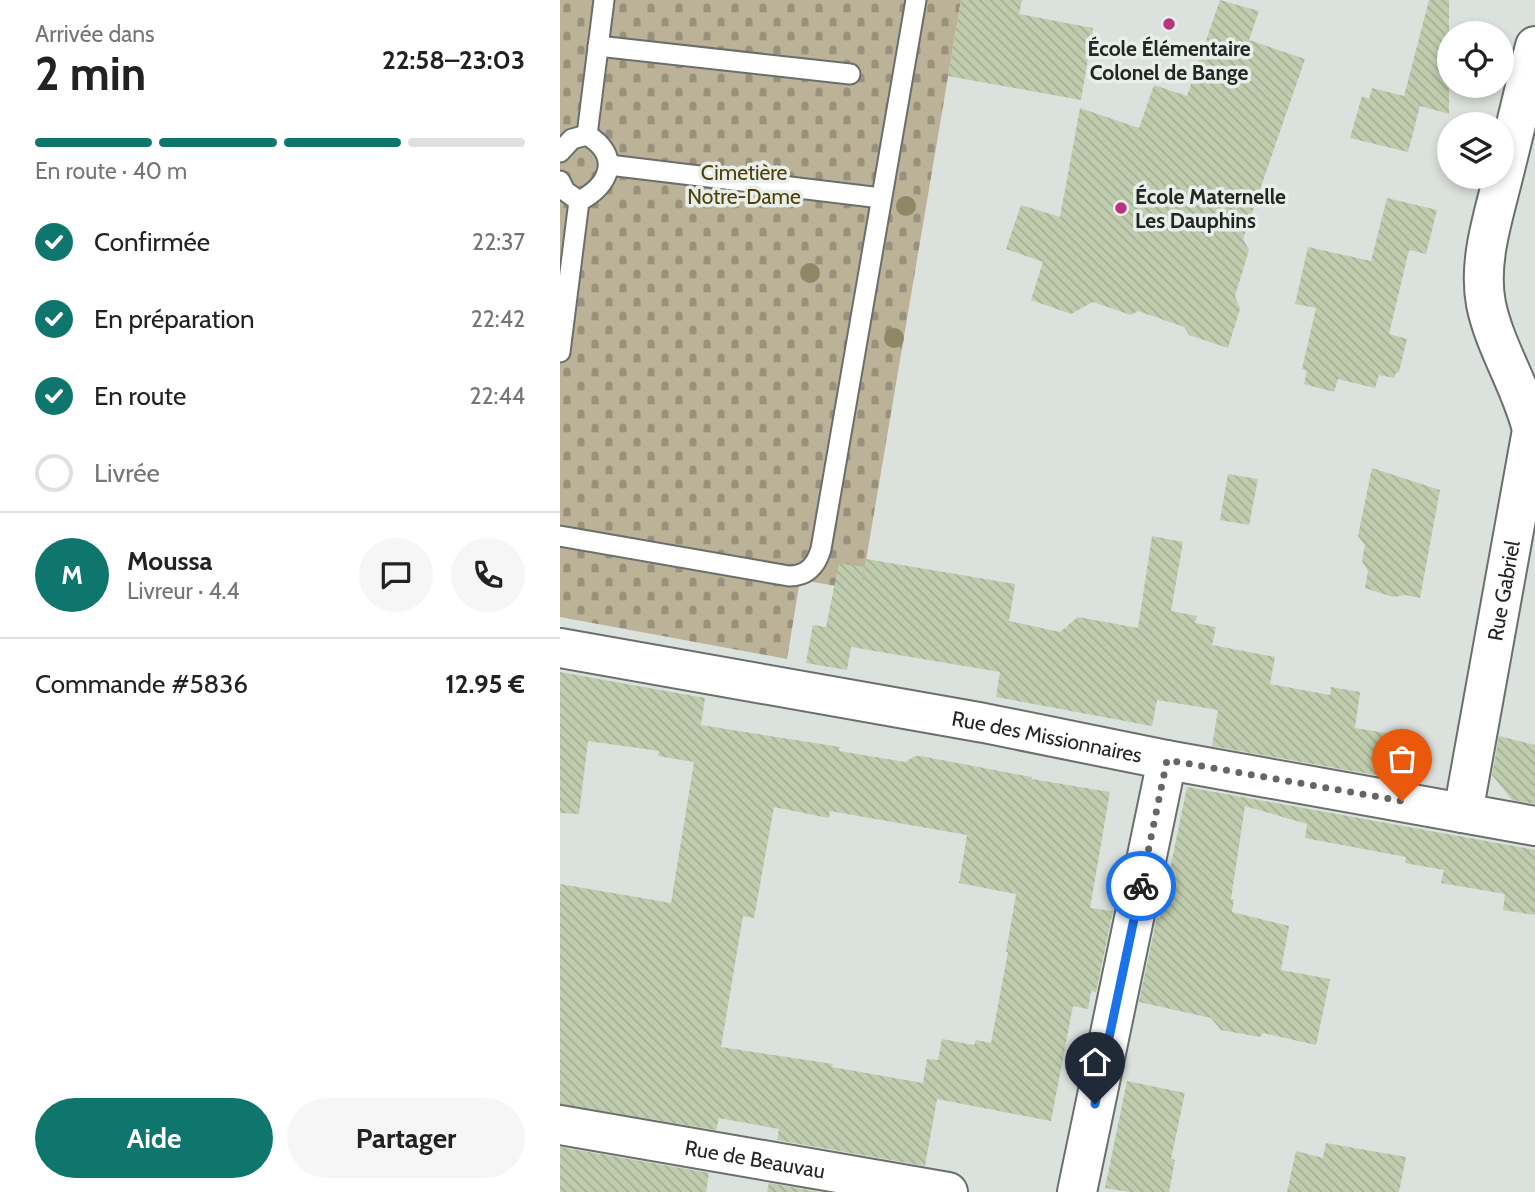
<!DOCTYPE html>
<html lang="fr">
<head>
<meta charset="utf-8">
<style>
  body { margin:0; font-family:Cabin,sans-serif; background:#f6f6f6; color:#222; height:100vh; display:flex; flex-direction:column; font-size:26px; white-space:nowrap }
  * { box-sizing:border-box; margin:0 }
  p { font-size:23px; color:#767676 }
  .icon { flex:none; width:38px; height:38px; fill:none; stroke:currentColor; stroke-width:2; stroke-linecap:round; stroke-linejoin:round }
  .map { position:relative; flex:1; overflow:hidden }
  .details { display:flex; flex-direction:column; background:#fff; width:560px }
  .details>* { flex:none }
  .tools { position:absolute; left:877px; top:21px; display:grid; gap:14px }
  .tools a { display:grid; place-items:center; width:77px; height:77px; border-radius:50%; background:#fff; box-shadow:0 4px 10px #0003; font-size:35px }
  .pin { position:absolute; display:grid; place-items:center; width:60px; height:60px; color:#fff; margin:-72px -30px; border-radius:50% 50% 50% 0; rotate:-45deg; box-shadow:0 0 7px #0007 }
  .pin .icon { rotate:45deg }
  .courier { position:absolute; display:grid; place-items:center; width:70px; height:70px; margin:-35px; border:5px solid #1a73e8; border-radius:50%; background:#fff; color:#222; box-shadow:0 2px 9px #0007 }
  .head em { font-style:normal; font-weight:700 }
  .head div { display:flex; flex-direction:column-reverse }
  .head { display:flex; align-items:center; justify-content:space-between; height:119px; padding:0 35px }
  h1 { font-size:46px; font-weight:700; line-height:52px }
  .bar { display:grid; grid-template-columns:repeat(4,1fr); gap:10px 7px; align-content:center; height:84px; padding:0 35px }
  .bar i { height:9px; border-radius:5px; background:#e0e0e0 }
  .bar .selected { background:#0f766e }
  .bar p { grid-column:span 4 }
  .line { display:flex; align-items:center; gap:18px; padding:0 35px; border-top:2px solid #e0e0e0 }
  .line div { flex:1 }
  .round { display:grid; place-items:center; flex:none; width:74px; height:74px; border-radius:37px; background:#f6f6f6 }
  ol { padding:0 35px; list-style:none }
  li { display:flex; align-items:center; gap:21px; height:77px }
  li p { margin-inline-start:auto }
  li .icon { padding:7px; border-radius:50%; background:#0f766e; color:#fff; stroke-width:4 }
  li:last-child { color:#767676 }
  li i { width:38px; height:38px; border:4px solid #e0e0e0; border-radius:50% }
  .cta { display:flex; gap:14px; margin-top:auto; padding:14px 35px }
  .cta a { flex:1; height:80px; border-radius:42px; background:#0f766e; color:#fff; font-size:28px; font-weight:700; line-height:80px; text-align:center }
  .cta a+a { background:#f6f6f6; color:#222 }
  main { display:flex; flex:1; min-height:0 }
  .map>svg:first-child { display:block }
</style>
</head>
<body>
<main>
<section class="details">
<div class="head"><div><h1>2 min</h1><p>Arrivée dans</p></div><em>22:58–23:03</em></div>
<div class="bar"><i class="selected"></i><i class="selected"></i><i class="selected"></i><i></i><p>En route · 40 m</p></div>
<ol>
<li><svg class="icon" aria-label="check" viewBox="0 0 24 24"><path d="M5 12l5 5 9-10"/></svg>Confirmée<p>22:37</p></li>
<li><svg class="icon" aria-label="check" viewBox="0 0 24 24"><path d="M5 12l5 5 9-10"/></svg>En préparation<p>22:42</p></li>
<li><svg class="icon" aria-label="check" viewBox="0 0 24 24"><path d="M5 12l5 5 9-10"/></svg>En route<p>22:44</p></li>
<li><i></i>Livrée</li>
</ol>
<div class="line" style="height:126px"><b class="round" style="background:#0f766e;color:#fff">M</b><div><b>Moussa</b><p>Livreur · 4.4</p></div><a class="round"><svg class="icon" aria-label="chat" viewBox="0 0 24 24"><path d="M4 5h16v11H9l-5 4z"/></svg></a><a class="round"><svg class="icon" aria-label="phone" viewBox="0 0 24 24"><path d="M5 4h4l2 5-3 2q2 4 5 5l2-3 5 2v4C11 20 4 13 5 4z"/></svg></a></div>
<div class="line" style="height:91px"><div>Commande #5836</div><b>12.95 €</b></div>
<div class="cta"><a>Aide</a><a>Partager</a></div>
</section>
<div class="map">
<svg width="975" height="1192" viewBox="0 0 975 1192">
  <defs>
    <pattern id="cemetery-stones" width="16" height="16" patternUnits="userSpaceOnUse" patternTransform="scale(1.75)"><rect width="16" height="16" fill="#bbb297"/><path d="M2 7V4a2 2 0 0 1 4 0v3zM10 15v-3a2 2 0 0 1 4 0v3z" fill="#98917b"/></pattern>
    <pattern id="building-back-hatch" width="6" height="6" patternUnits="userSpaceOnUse" patternTransform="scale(1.75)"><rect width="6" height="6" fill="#bfccad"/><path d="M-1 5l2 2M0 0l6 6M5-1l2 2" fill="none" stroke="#a4af95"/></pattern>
  </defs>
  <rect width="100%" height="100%" fill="#dbe1dd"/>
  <path fill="url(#cemetery-stones)" d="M0 0H401L301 590 240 580 227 659 0 617Z"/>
  <g fill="url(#building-back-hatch)" fill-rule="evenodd">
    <path d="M401 0H462L459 14 533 28 521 100 388 76Z"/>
    <path d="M660 0 699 11 689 40 745 59 683 239 689 250 675 296 680 309 668 348 629 335 624 327 578 311 571 315 533 302 511 314 471 300 483 262 446 249 461 205 500 217 520 108 579 128 594 85 627 96Z"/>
    <path d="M869 0H889V114L860 106 848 152 790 138 802 96 809 99 812 88 844 96Z"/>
    <path d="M827 198 877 210 866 254 849 250 829 334 847 339 839 372 836 373 834 378 819 375 815 388 778 379 774 392 744 384 747 371 742 369 756 308 735 304 748 247 811 261Z"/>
    <path d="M812 468 880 490 860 598 845 595 833 597 805 588 808 571 802 561 805 545 798 536Z"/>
    <path d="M668 474 698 479 689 525 660 520Z"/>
    <path d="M592 536 623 542 611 611 637 616 635 623 656 627 652 645 715 657 710 684 770 695 771 687 800 692 795 728 838 735 832 778 652 746 658 710 597 700 592 726 436 697 440 672 291 647 287 670 246 663 253 625 266 627 279 563 304 567 301 590 306 559 455 584 449 621 500 632 518 617 578 628Z"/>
    <path d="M0 672 145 698 141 725 280 747 279 751 345 762 355 756H360L472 777V779L550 792 530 908 553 911 536 992 531 991 528 1009 513 1006 491 1121 377 1099 365 1166 217 1140 219 1129 159 1118 156 1130 0 1104V884L111 903 134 762 98 756 99 751 28 741 19 814 0 813ZM214 807 269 818 270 811 407 835 399 883 456 894 446 952H448L431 1043 416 1040 414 1045 382 1039 378 1060 367 1059 363 1083 272 1067 273 1064 161 1047 183 916 194 918Z"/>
    <path d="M939 736 975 745V804L952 800 932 775Z"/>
    <path d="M627 787 975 850V915L943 910 945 894 881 883 884 870 845 863 846 857 745 838 747 824 685 806 671 899H674L672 912 729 926 721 970 770 979 756 1045 703 1033 700 1037 661 1030 651 1018 579 1002 597 917 600 918Z"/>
    <path d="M567 1081 625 1093 611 1159 615 1160 609 1192H569L545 1188Z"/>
    <path d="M766 1143 846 1157 839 1192H727L736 1151 763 1158Z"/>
    <path d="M0 1147 149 1173 146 1192H0Z"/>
    <path d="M209 1183 259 1192H207Z"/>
  </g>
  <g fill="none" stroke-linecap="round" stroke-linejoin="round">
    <defs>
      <g id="lane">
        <path d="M38 46 290 74"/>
        <path d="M27 135 44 0"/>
        <path d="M0 152 12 139 27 135C61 155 51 185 19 201L5 191 0 181"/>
        <path d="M49 165 321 198"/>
        <path d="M0 352 19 201"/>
        <path d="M0 536 229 576C247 576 256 566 261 549L356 0"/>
      </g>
      <g id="street">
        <path id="s1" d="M0 648 424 723 607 760 975 826"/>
        <path id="s2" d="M903 813 972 430C962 387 935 348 926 304 918 262 933 218 943 177 954 134 964 90 975 46"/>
        <path id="s3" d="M0 1125 388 1192"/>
        <path d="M517 1192 607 760"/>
      </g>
    </defs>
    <use href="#lane" stroke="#6a6f6c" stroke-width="23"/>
    <use href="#street" stroke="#6a6f6c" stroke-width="42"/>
    <use href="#lane" stroke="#fff" stroke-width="19"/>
    <use href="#street" stroke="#fff" stroke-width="38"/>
  </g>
  <g fill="#8f8867">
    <circle cx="346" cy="206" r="10"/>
    <circle cx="250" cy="273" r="10"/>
    <circle cx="334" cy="338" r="10"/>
  </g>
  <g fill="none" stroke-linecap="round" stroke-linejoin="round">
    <path stroke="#646765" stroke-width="7" stroke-dasharray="0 12.6" d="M581 886 607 760 842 801"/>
    <path stroke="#1a73e8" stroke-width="9" d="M535 1104 581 886"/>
  </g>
  <g fill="#b9357b" stroke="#e8eeea" stroke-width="2.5">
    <circle cx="609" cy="24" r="7"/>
    <circle cx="561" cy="208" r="7"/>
  </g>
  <g text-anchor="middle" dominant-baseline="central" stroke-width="7" stroke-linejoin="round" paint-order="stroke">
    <g font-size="21" font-weight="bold" fill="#242624" stroke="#e8eeea">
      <text x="609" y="48">École Élémentaire<tspan x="609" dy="24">Colonel de Bange</tspan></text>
      <text x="575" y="196" text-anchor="start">École Maternelle<tspan x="575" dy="24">Les Dauphins</tspan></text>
    </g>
    <g font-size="21" fill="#504006" stroke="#e8eeea">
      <text x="184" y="172">Cimetière<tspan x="184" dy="24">Notre-Dame</tspan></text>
    </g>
    <g font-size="21" fill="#242624" stroke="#e8eeea">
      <text stroke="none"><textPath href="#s2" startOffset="226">Rue Gabriel</textPath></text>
      <text stroke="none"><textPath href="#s1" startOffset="495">Rue des Missionnaires</textPath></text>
      <text stroke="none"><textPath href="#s3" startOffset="198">Rue de Beauvau</textPath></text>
    </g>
  </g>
</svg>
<div class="tools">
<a><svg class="icon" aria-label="locate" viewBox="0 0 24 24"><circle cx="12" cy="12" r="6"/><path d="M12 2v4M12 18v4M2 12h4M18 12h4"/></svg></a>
<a><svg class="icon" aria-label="layers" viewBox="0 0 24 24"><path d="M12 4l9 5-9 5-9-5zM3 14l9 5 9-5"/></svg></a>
</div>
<div class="pin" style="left:842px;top:801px;background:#ea580c"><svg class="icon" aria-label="bag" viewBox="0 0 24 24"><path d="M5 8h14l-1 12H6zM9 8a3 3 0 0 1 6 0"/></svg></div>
<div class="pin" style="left:535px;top:1104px;background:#1f2937"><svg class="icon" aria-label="home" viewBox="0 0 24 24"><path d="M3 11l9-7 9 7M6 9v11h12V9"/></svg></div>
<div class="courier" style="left:581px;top:886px"><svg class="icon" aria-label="bike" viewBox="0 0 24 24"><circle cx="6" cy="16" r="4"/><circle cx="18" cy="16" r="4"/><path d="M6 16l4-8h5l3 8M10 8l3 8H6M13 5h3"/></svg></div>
</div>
</main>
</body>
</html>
